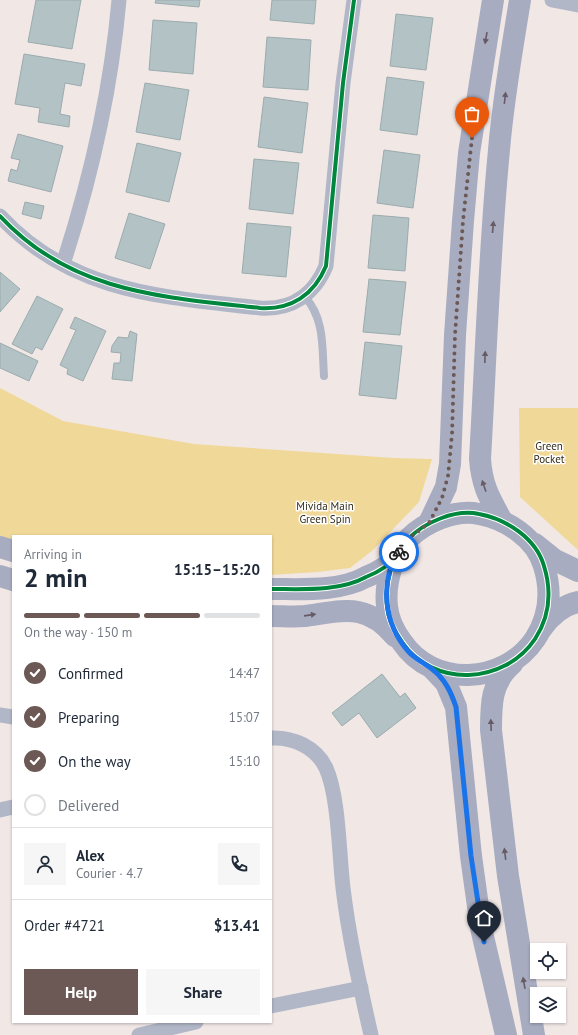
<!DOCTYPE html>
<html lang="en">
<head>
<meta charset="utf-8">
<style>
  body { margin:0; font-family:"PT Sans",sans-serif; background:#f6f6f7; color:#1f2937; height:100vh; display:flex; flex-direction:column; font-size:15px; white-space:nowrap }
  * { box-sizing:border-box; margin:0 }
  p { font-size:13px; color:#747a83 }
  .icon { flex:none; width:22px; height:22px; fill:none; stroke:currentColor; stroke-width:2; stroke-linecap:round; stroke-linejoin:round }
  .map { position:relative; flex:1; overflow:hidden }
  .details { position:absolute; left:12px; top:535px; width:260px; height:488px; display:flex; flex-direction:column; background:#fff; border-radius:0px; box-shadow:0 1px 3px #0004 }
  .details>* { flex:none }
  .tools { position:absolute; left:530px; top:943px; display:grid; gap:8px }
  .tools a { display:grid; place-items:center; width:36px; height:36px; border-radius:0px; background:#fff; box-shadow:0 1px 3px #0004; font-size:20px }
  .pin { position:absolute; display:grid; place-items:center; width:34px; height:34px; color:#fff; margin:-41px -17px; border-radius:50% 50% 50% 0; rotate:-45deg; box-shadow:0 0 4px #0007 }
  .pin .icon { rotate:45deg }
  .courier { position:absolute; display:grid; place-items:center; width:40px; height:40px; margin:-20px; border:3px solid #1a73e8; border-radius:50%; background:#fff; color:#222; box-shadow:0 1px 5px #0007 }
  .overview em { font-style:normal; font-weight:600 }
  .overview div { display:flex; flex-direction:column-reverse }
  .overview { display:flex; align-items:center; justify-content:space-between; height:68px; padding:0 12px }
  h1 { font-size:26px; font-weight:600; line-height:30px }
  .bar { display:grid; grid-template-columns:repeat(4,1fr); gap:6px 4px; align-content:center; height:48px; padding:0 12px }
  .bar i { height:5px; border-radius:3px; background:#e0e1e3 }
  .bar .on { background:#6c5854 }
  .bar p { grid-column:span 4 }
  .line { display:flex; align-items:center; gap:10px; padding:0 12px; border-top:1px solid #e0e1e3 }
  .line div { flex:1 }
  .round { display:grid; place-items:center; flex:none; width:42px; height:42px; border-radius:0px; background:#f6f6f7 }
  ol { padding:0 12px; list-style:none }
  li { display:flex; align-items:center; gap:12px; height:44px }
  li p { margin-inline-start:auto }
  li .icon { padding:4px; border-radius:50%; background:#6c5854; color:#fff; stroke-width:4 }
  li:last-child { color:#747a83 }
  li i { width:22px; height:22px; border:2px solid #e0e1e3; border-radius:50% }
  .button { display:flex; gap:8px; margin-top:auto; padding:8px 12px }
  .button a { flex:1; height:46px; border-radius:0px; background:#6c5854; color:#fff; font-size:16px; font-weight:600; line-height:46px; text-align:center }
  .button a+a { background:#f6f6f7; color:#1f2937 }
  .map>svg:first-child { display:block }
</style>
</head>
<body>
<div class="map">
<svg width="578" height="1035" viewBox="0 0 578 1035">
  <rect width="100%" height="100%" fill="#f1e8e6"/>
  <g fill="#f0d898">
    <path d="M0 388 63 421 194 444 394 458 432 459 419 502 373 550 350 568 318 572 271 575V536H13V545L0 540Z"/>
    <path d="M519 408H578V550L520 497Z"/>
  </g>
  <g fill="#b3c2c4" stroke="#9babae">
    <path d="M36 0H81L72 49 28 42Z"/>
    <path d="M156 0H200L199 7 155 3Z"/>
    <path d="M272 0H316L314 24 270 20Z"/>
    <path d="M396 14 433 18 426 70 390 66Z"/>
    <path d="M153 20 197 23 193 74 149 70Z"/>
    <path d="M267 37 311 40 308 90 263 87Z"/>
    <path d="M24 54 85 64 81 86 65 83 60 114 70 116 69 127 38 122 40 108 15 104Z"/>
    <path d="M387 77 424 82 417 135 380 130Z"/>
    <path d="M145 83 189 90 180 140 136 132Z"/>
    <path d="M264 97 308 103 302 153 258 147Z"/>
    <path d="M18 134 63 146 51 192 8 181 11 169 17 171 20 160 11 158Z"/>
    <path d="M137 143 181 153 169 202 126 192Z"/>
    <path d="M384 150 420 155 413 208 377 203Z"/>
    <path d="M254 159 299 163 293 214 249 209Z"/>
    <path d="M25 202 44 206 41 219 22 214Z"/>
    <path d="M129 213 165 224 150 269 115 258Z"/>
    <path d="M373 215 409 218 405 271 368 268Z"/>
    <path d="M247 223 291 227 286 277 242 273Z"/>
    <path d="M0 272 20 289 0 312Z"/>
    <path d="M369 279 406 282 400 335 363 332Z"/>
    <path d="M37 296 63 309 42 350 36 347 32 354 12 344Z"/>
    <path d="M75 317 106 331 83 381 67 374 68 369 60 365 76 330 70 328Z"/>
    <path d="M130 331 137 334 132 381 112 379 114 363H120L121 353 111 352 112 346 118 337 128 338Z"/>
    <path d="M365 342 402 346 396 399 359 395Z"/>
    <path d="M0 343 38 361 29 381 0 368Z"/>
    <path d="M382 674 400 697 405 693 416 708 377 738 359 713 342 726 332 713Z"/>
  </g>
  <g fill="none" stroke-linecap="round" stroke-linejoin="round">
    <path stroke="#b2b7c8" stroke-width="8" d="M305 297C325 319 322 348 324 376"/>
    <g stroke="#b2b7c8" stroke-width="15">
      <path d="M552 0 578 5"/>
      <path d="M0 216C71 293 163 297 260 308 291 310 314 295 326 266L343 83 354 0"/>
      <path d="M63 264C91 178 111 90 119 0"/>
      <path d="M0 715 13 717"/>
      <path d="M271 738C293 737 316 747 326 768 339 797 339 855 343 888 349 938 360 986 371 1035"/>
      <path d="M0 810 13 807"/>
      <path d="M271 1006 361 988"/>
      <path d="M139 1035 196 1022"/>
    </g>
    <g stroke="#a8acc1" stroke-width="22">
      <path d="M502 521C489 497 482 486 480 459 486 356 489 253 499 150 503 100 512 50 520 0"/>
      <path d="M429 523 446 487 450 464 455 335 463 221 469 153 493 0"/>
      <path d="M535 544 555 560 578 571"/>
      <path d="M0 547 13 551"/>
      <path d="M0 576 13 580"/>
      <path d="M271 589C301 589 339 592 366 577 376 573 389 566 395 557 400 552 403 544 408 539 425 522 455 509 479 514 506 519 536 538 544 566 552 592 550 616 535 639 504 685 433 688 402 642 394 631 388 619 387 606 385 589 389 575 394 559"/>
      <path d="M271 616C282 616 294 617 305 616 344 611 366 602 395 636"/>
      <path d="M542 628C550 616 563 605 578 602"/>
      <path d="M512 664C491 682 491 704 491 730L508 876 534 1035"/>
      <path d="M432 668 446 683 456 707 471 856 481 928 506 1035"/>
    </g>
    <defs>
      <g id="cycleway">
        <path d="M0 216C71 293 163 297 260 308 291 310 314 295 326 266L343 83 354 0"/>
        <path d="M271 589C301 589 339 592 366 577 376 573 389 566 395 557 400 552 403 544 408 539 425 522 455 509 479 514 506 519 536 538 544 566 552 592 550 616 535 639 504 685 433 688 402 642 394 631 388 619 387 606 385 589 389 575 394 559"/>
      </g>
    </defs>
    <use href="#cycleway" stroke="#fff" stroke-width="6"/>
    <use href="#cycleway" stroke="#00873e" stroke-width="4"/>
  </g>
  <defs><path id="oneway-solid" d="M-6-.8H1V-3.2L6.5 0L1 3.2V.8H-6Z"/></defs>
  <g fill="#665b64">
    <use href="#oneway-solid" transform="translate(486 38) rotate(100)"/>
    <use href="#oneway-solid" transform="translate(505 98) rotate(-83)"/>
    <use href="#oneway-solid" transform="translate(493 227) rotate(-85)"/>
    <use href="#oneway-solid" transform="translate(485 357) rotate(-88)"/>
    <use href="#oneway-solid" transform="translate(484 486) rotate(-109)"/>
    <use href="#oneway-solid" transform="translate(310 615) rotate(-8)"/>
    <use href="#oneway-solid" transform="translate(491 725) rotate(-92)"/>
    <use href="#oneway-solid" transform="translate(505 854) rotate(-97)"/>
    <use href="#oneway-solid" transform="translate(524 983) rotate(-100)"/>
  </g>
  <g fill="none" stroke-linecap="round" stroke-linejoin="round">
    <path stroke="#6c5854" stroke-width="4" stroke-dasharray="0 7.2" d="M399 552 408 539 429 523 442 498 448 476 452 434 455 335 463 221 472 138"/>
    <path stroke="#1a73e8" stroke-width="5" d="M399 552C379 581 384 624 408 651 415 659 424 663 432 669 445 679 451 692 456 707L471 856 484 942"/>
  </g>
  <g text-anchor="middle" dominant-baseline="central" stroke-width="3" stroke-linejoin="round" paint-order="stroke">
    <g font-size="11" fill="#322b17" stroke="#fff">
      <text x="549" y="446">Green<tspan x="549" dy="13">Pocket</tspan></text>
      <text x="325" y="506">Mivida Main<tspan x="325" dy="13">Green Spin</tspan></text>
    </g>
  </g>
</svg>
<div class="tools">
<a><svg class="icon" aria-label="locate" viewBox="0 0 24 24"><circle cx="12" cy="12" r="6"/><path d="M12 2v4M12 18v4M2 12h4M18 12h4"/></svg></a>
<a><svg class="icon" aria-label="layers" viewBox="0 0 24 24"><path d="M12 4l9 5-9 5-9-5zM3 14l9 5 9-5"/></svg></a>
</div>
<div class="pin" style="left:472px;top:138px;background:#ea580c"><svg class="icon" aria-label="bag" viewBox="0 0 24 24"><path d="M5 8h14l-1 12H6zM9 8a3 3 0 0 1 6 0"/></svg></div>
<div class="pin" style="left:484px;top:942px;background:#1f2937"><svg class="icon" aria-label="home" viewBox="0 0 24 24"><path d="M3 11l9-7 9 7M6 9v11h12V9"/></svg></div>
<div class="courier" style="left:399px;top:552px"><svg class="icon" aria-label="bike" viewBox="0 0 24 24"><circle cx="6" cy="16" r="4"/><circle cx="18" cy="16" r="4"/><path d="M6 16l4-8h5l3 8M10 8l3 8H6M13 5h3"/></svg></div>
<section class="details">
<div class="overview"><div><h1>2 min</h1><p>Arriving in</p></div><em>15:15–15:20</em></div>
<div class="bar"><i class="on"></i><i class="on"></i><i class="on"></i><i></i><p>On the way · 150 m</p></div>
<ol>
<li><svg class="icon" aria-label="check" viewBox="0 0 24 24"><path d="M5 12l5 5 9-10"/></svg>Confirmed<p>14:47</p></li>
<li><svg class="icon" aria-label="check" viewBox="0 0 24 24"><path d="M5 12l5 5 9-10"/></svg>Preparing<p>15:07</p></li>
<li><svg class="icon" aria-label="check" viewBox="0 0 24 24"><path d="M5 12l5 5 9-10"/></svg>On the way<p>15:10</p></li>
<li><i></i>Delivered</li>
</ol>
<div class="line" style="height:72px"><a class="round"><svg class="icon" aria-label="person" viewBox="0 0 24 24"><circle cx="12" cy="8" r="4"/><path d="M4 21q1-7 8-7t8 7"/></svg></a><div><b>Alex</b><p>Courier · 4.7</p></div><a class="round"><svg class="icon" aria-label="phone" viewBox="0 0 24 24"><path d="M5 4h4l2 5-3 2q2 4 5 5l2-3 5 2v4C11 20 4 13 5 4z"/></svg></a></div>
<div class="line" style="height:52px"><div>Order #4721</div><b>$13.41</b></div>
<div class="button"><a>Help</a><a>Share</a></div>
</section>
</div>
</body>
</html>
